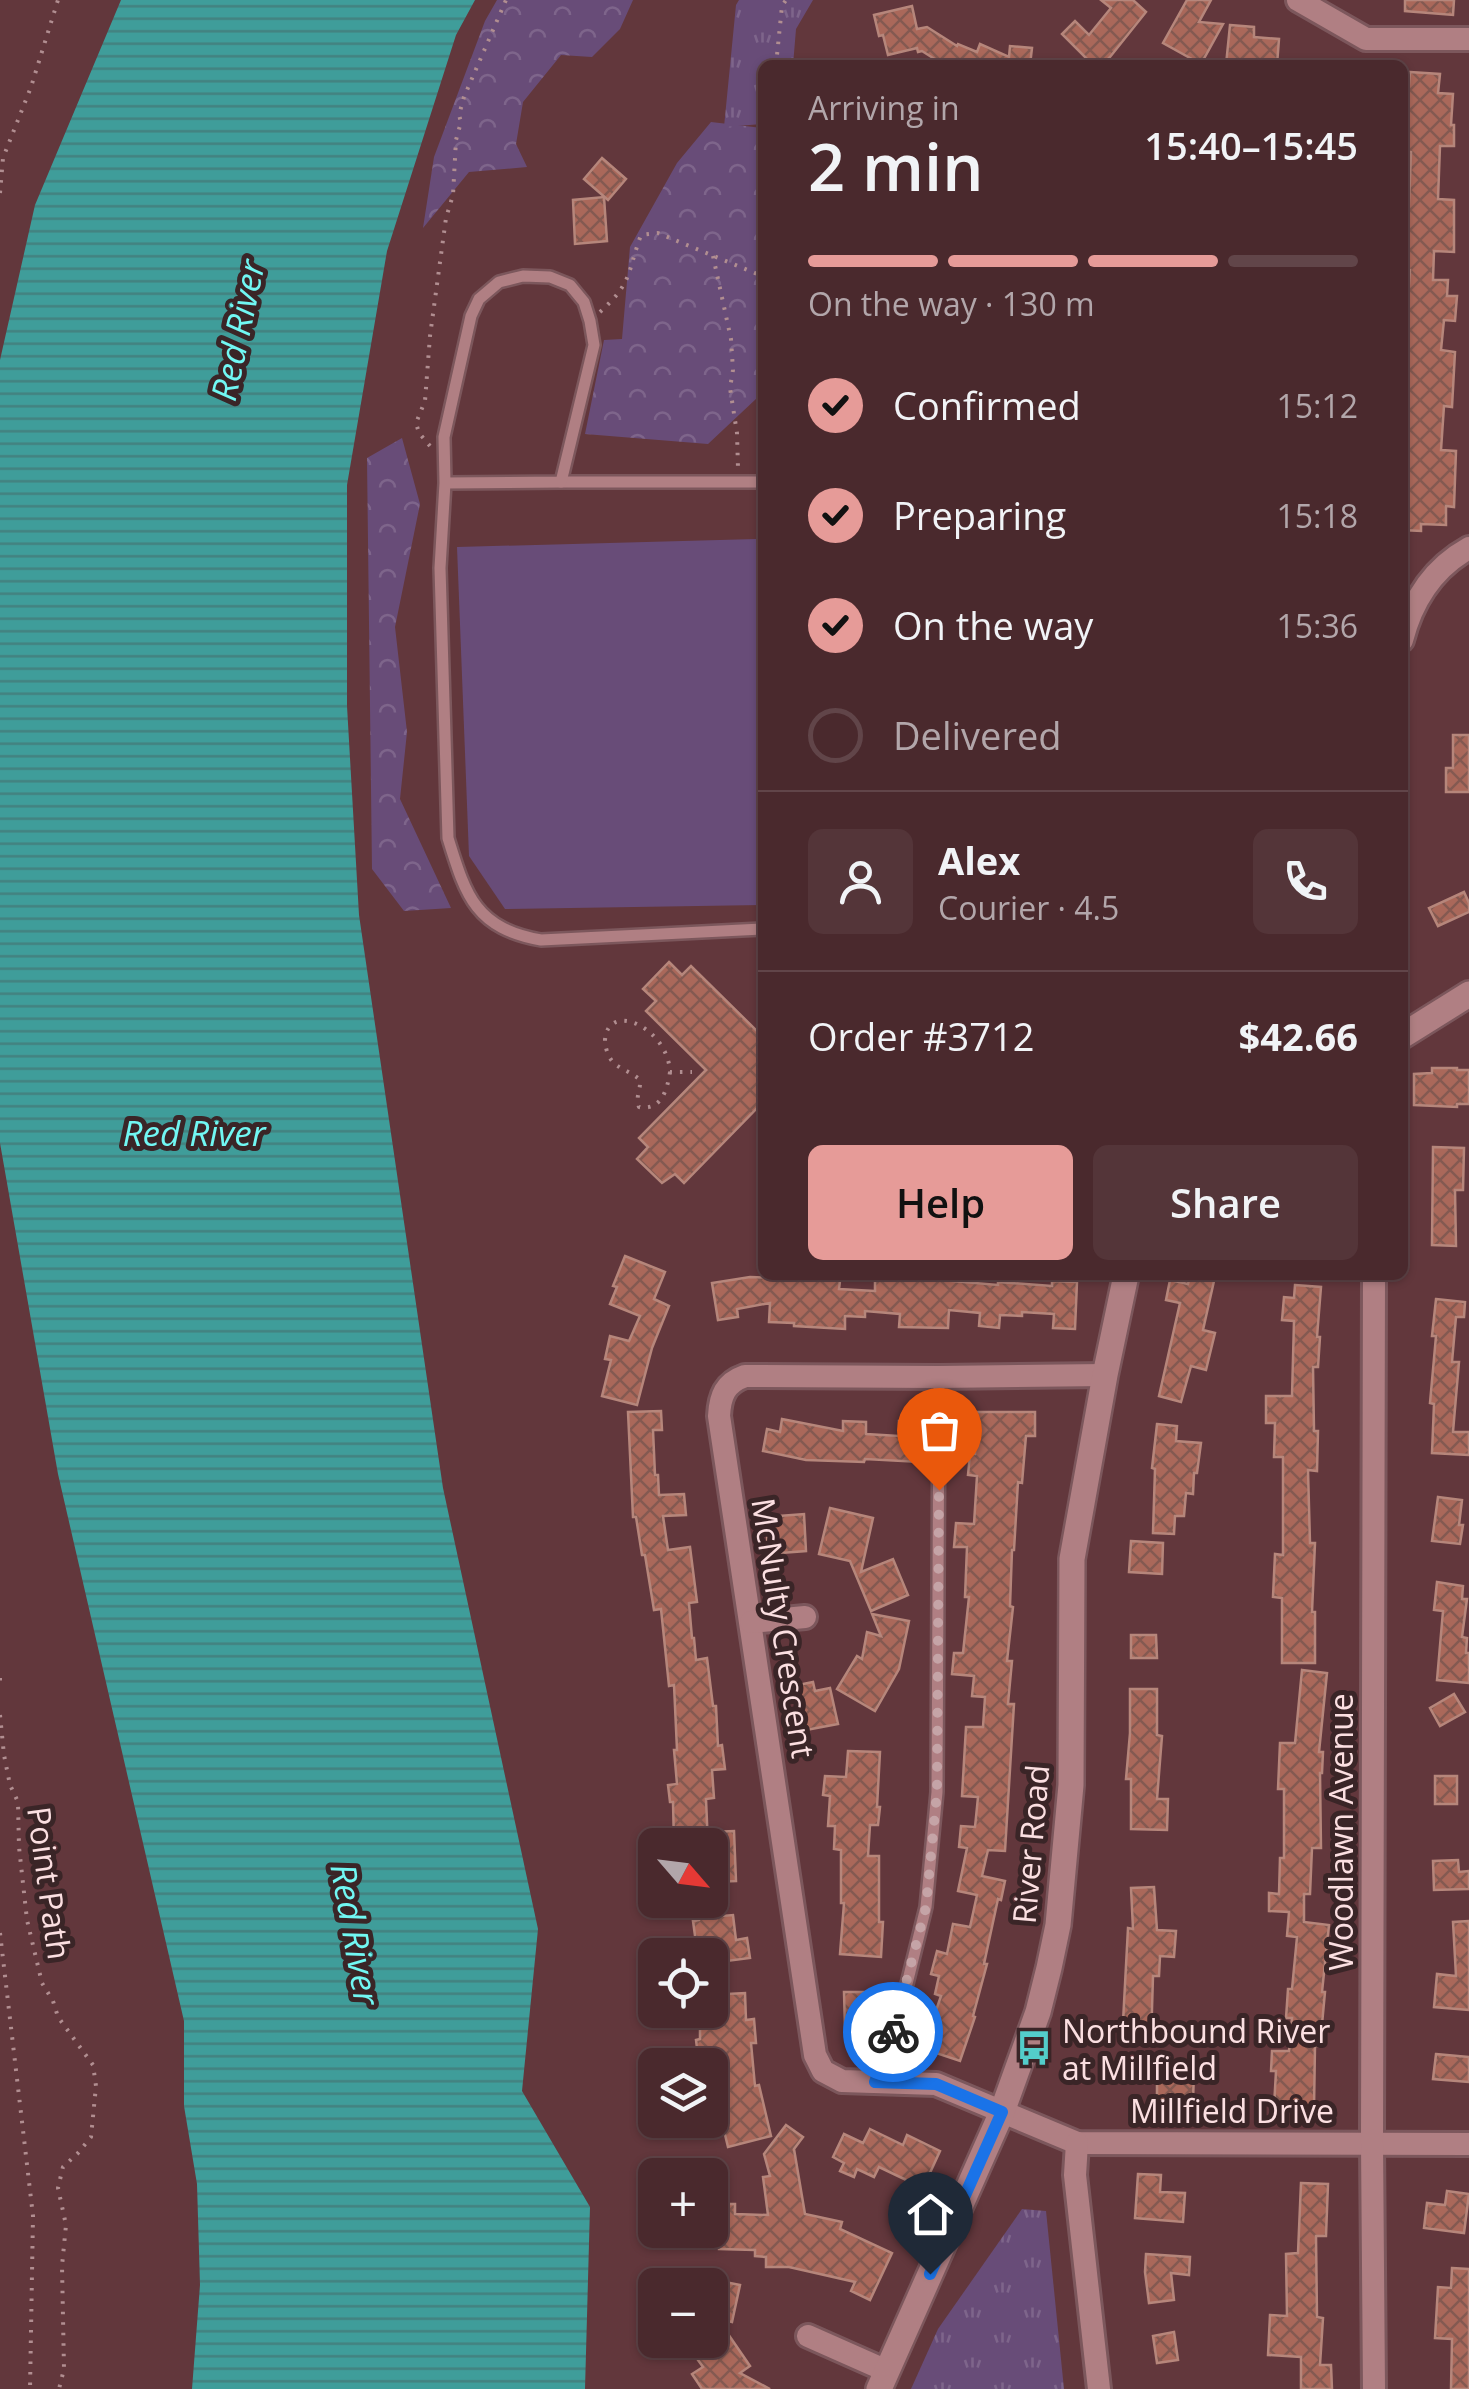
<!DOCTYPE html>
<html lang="en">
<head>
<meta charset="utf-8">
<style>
  body { margin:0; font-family:"Open Sans",sans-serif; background:#543539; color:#f1f3f6; height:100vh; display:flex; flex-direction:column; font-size:38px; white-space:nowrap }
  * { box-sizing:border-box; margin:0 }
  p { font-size:32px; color:#b2a6aa }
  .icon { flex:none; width:55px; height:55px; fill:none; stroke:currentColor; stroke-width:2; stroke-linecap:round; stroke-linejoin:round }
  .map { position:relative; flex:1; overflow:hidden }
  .panel { position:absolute; left:758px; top:60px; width:650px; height:1220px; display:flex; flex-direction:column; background:#4a292d; border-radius:15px; box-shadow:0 2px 8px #0004,0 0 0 2px #614549 }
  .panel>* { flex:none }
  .needle { width:65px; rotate:118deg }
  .fabs { position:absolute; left:638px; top:1828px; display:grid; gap:20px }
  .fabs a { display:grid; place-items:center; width:90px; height:90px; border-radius:15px; background:#4a292d; box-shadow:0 2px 8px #0004,0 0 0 2px #614549; font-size:50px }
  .pin { position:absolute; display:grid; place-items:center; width:85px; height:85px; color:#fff; margin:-102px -42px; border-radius:50% 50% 50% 0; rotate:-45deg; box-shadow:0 0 10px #0007 }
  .pin .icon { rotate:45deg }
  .courier { position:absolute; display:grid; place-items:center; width:100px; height:100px; margin:-50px; border:8px solid #1a73e8; border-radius:50%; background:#fff; color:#222; box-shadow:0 2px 12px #0007 }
  .overview em { font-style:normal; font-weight:600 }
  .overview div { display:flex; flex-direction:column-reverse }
  .overview { display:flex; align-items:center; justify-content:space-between; height:170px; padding:0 50px }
  h1 { font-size:65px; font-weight:600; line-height:75px }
  .bar { display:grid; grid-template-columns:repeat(4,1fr); gap:15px 10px; align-content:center; height:120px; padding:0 50px }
  .bar i { height:12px; border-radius:8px; background:#614549 }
  .bar .current { background:#e69b98 }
  .bar p { grid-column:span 4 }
  .line { display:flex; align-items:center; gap:25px; padding:0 50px; border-top:2px solid #614549 }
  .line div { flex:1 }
  .round { display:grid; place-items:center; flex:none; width:105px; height:105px; border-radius:15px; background:#543539 }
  ol { padding:0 50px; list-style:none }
  li { display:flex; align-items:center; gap:30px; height:110px }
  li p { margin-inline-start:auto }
  li .icon { padding:10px; border-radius:50%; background:#e69b98; color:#111; stroke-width:4 }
  li:last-child { color:#b2a6aa }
  li i { width:55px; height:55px; border:5px solid #614549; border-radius:50% }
  .button { display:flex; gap:20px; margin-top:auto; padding:20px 50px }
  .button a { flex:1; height:115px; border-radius:15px; background:#e69b98; color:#111; font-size:40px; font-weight:600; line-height:115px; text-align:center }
  .button a+a { background:#543539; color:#f1f3f6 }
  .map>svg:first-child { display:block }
</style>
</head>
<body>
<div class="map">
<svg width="1469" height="2389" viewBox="0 0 1469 2389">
  <defs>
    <pattern id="forest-crowns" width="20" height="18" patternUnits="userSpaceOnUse" patternTransform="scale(2.5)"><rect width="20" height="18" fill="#684c78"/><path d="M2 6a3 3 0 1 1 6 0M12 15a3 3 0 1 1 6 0" fill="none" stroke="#7e658b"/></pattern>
    <pattern id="park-tufts" width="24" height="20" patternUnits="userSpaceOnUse" patternTransform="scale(2.5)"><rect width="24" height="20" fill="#684c78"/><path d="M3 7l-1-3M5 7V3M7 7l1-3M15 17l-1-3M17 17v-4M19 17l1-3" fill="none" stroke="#7e658b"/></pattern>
    <pattern id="water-rules" width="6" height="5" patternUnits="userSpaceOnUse" patternTransform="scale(2.5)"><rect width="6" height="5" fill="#3f9d9a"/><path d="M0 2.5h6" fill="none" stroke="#438280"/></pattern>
    <pattern id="building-cross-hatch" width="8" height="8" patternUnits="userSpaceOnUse" patternTransform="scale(2.5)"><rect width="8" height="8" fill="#aa685a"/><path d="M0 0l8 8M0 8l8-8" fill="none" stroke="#845951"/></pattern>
  </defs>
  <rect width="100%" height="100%" fill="#62373c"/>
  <path fill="#684c78" d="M756 539 762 758V905L505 909 469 856 457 547Z"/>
  <g fill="url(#forest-crowns)">
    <path d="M497 0H633L620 29 592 57 561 55 523 102 516 144 527 167 469 172 423 228 434 157 485 21Z"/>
    <path d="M711 122 762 128 757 398 708 444 585 434 604 340 622 339 630 247 677 163Z"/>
    <path d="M402 438 420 504 395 627 407 732 400 799 451 908 404 911 372 869 367 458Z"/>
  </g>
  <g fill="url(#park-tufts)">
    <path d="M739 0H813L796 29 793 65H762V124L724 127 736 5Z"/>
    <path d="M1022 2209 1046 2211 1064 2389H911L938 2329Z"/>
  </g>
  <path fill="url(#water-rules)" d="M121 0H475L456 35 387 251 347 485V706L359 915 443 1488 538 1929 522 2091 590 2207 585 2389H192L200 2285 197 2184 184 2106V2021L58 1474 0 1143V360L35 205Z"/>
  <g fill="url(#building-cross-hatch)" stroke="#b6867b" stroke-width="2.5">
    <path d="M1101 0H1133L1146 12 1110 57 1102 65H1093L1062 34 1075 21 1089 35 1111 8Z"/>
    <path d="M1187 0H1211L1199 22 1223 24 1201 64 1163 43Z"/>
    <path d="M1405 0H1454L1453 15 1405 11Z"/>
    <path d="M912 6 917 29 927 27 957 46 958 44 977 52 980 44 1009 57 1010 46 1032 48 1030 65H944L922 51 918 52 917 48 888 55 883 35 879 36 874 15Z"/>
    <path d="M1230 25 1254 27V37L1279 39 1277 65H1226Z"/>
    <path d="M1410 72 1440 74 1438 93 1453 94 1451 125H1454V146H1440L1438 199 1454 200V252L1434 251 1433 280H1448L1447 296H1457L1455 321 1444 320 1441 350 1455 352 1452 407 1444 406 1441 450 1456 451 1454 507 1446 506V525L1421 524V531L1402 530 1405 423H1402L1405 373H1403L1410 270H1402V228H1408L1411 152 1404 151Z"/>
    <path d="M602 158 626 179 608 200 584 179Z"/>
    <path d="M604 197 607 241 575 244 573 200Z"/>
    <path d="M1453 735H1469V792H1446V768H1453Z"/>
    <path d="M1464 892 1469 903V912L1438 926 1429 908Z"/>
    <path d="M669 962 682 975 691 966 762 1036V1103L684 1183 675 1174 662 1183 637 1159 648 1147 639 1138 706 1070 646 1011 656 1001 643 989Z"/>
    <path d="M1432 1068H1457V1070H1469V1104H1457V1107L1414 1105V1074L1432 1073Z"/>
    <path d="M1433 1147 1464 1148 1463 1190H1455L1456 1246 1432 1245Z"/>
    <path d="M625 1256 665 1272 654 1299 669 1306 652 1348 637 1405 602 1396 611 1360 605 1359 610 1336 629 1341 640 1316 610 1304 617 1287 613 1286Z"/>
    <path d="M898 1275H917V1278L998 1285V1282L1052 1286V1281L1077 1282 1075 1329 1053 1328 1054 1314 1022 1312V1316L1000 1315 999 1328 979 1326 980 1313 949 1310 948 1328 899 1327 900 1314 865 1311V1317L845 1316V1329L794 1326V1323L769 1322 770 1303 737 1309 738 1317 718 1320 712 1283 750 1277 815 1279 840 1281 839 1289 875 1291V1278L898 1280Z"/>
    <path d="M1190 1276 1214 1281 1203 1330 1215 1333 1206 1370 1191 1366 1181 1402 1159 1396 1180 1303 1166 1300 1170 1280 1188 1284Z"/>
    <path d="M1295 1285 1321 1287 1317 1337H1320L1318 1367H1313L1314 1431H1318L1317 1471 1308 1470 1310 1543H1315L1312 1612H1315V1663H1282V1598L1273 1597 1275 1554 1283 1555V1457H1274L1275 1423H1266V1396H1292L1294 1321 1282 1320 1284 1297 1294 1298Z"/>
    <path d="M1436 1299 1465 1302 1464 1317H1456L1452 1362H1459L1453 1432H1469V1455L1432 1453 1434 1404 1430 1403 1436 1336H1432Z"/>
    <path d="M661 1411 662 1430H653L655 1475H658L659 1495 684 1494 686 1515 663 1516 668 1550 690 1547 697 1602 689 1603 692 1638H694L696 1660 707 1658 713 1706H716L718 1746 722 1745 725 1769 712 1770 714 1798 706 1799 708 1845H674L673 1802H670L668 1785 677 1784 674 1750H677L674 1685 669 1686 661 1609 654 1610 645 1555H642L636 1517H633L628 1412Z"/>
    <path d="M975 1412H1035V1436H1026L1022 1483 1018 1482 1014 1550H1012L1010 1606 1013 1607 1007 1661H1012L1008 1704H1014L1005 1851 988 1850 982 1876 1005 1881 1001 1900 998 1899 984 1964H987L973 2016 975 2017 960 2061 915 2046 922 2026 930 2028 941 1996 935 1994 939 1976 931 1974 937 1951 947 1954 953 1924 970 1927 977 1895 958 1891 967 1848 959 1847 961 1826 975 1827 978 1797 962 1796 966 1727H983L985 1697 972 1696 974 1676 952 1674 954 1653H963L969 1597H965L967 1547H954L956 1523 974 1524 977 1476 968 1475 970 1454H975Z"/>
    <path d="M782 1419 843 1431V1421L866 1422V1434L899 1436V1421L922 1422 920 1462 865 1459 864 1462 806 1460 763 1451 767 1429 780 1432Z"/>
    <path d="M1157 1424 1177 1426 1176 1441 1201 1443 1197 1473H1194L1193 1494 1186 1493 1184 1516H1175L1174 1534 1153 1533 1155 1469 1152 1468Z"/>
    <path d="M1438 1497 1462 1500 1459 1525H1463L1460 1544 1432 1541Z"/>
    <path d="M830 1508 873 1518 861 1572 893 1559 908 1595 871 1611 850 1561 819 1554Z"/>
    <path d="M804 1514 806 1551 768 1554 766 1517Z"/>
    <path d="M1131 1541 1163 1543 1162 1574 1129 1572Z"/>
    <path d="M1437 1582 1463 1586 1462 1599H1467L1462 1637 1467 1638 1466 1653H1469V1683L1437 1680 1443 1611 1434 1610Z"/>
    <path d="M872 1614 909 1621 899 1669 875 1711 837 1689 857 1656 862 1659 867 1632 881 1636Z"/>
    <path d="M1131 1635H1156L1157 1658H1131Z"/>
    <path d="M1302 1670 1327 1673 1319 1752H1323L1322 1773H1320L1321 1848H1312L1310 1894H1304V1922L1329 1925 1322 1992H1325L1320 2046H1315L1314 2109 1274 2107 1276 2071H1271L1272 2051H1289L1292 2018H1286L1288 1989H1292L1297 1937 1287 1936 1289 1912 1269 1911V1893L1279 1894 1280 1858H1284V1789H1278L1280 1743H1295Z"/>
    <path d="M813 1682 815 1691 830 1688 838 1724 806 1730 804 1721H800L793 1686Z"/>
    <path d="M1130 1689H1157V1735L1162 1736 1157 1799H1168L1167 1830 1131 1829V1779H1126L1130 1733Z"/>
    <path d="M1454 1694 1465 1712 1440 1726 1430 1708Z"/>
    <path d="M848 1751 880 1752 877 1807H880L878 1825H870L868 1856H879V1922H883L881 1957 840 1954 844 1903H841V1850L834 1849 835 1826H828L830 1796 823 1795 825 1776 846 1777Z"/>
    <rect x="1435" y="1776" width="22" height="28"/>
    <path d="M734 1831 736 1881 710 1882V1832Z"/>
    <path d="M1458 1860 1459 1872 1469 1871V1889L1434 1890 1433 1861Z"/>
    <path d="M1154 1887 1157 1930 1176 1931 1174 1957 1160 1956 1159 1976H1153L1151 2042 1122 2041 1128 1928 1133 1929 1131 1888Z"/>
    <path d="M698 1900H720L722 1916 733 1915 736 1940 747 1938 750 1958 726 1961 727 1994 745 1993 746 2020 754 2019 756 2043H751L755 2086 759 2085 771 2136 728 2147 720 2114 710 2116V2065H699L696 2040 700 2039V2010H710V1955L706 1941 696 1943 693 1921 699 1920Z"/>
    <path d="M1469 1921V2010L1434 2007 1437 1974 1456 1976 1453 1922Z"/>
    <path d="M844 1992H881L882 2029 845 2030Z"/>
    <path d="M1436 2054 1469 2057V2082L1433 2079Z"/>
    <path d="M1157 2071 1194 2072 1193 2101 1157 2100Z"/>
    <path d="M786 2125 803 2137 794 2149 805 2214 842 2222 840 2229 892 2253 870 2300 851 2291 855 2282 789 2267H766V2257L755 2256V2250L719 2249 720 2204H735V2214L768 2215 763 2177 770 2176 764 2154Z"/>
    <path d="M870 2129 903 2145 907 2135 940 2151 923 2188 879 2167 874 2177 857 2169 854 2177 840 2171 844 2163 833 2157 844 2134 863 2143Z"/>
    <path d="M1138 2174 1161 2175 1160 2192 1185 2193 1183 2222 1135 2218Z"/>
    <path d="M1301 2183 1328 2184 1326 2236H1316L1317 2317 1323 2318 1320 2365H1331L1332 2389H1301V2357L1268 2355 1270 2315 1287 2316 1286 2254 1298 2253Z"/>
    <path d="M1447 2191 1469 2194 1464 2233 1424 2228 1427 2203 1445 2205Z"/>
    <path d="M1146 2254 1190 2257 1189 2275 1171 2273 1174 2300 1149 2303 1145 2272Z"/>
    <path d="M1452 2268 1469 2269V2389H1451L1452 2339 1435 2338 1438 2287 1451 2288Z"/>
    <path d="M710 2279 740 2285 732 2322 710 2317Z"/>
    <path d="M726 2331 750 2366 740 2373 770 2389H702L692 2374 703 2367 693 2353Z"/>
    <path d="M1174 2332 1178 2360 1157 2363 1153 2336Z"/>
  </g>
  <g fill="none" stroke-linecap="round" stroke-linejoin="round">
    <defs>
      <g id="service">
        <path d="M561 482H762"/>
        <path d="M445 483 561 482 594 345 590 321 584 302 570 285 550 277 523 276 499 282 479 299 471 316 444 437 445 483 440 568 448 838C466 896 475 928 541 940L762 929"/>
        <path d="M875 2082 901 2008 926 1907 937 1792 939 1377"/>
      </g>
      <g id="minor">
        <path d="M1298 0 1366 39H1469"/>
        <path d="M1402 640C1412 601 1433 568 1469 548"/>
        <path d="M1105 1375 939 1377 745 1376C725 1383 720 1396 719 1416L815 2055 823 2071 842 2081 936 2084 1077 2143 1469 2144"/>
        <path d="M751 1622 805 1617"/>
        <path d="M1077 2143 1075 2175 1099 2389"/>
        <path d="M808 2336 887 2371"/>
        <path d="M1374 2389 1372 2143 1374 1275"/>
      </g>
      <g id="tertiary">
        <path d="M1402 1036 1469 994"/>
        <path d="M879 2389 1002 2112 1038 2012 1049 1968 1058 1925 1071 1785 1072 1559 1105 1375 1126 1275"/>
      </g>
    </defs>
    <use href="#service" stroke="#7c575c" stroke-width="16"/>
    <use href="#minor" stroke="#7c575c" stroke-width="28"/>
    <use href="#tertiary" stroke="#7c575c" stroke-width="30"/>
    <g stroke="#b18e91" stroke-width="4" stroke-dasharray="2.5 8" stroke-linecap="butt">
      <path d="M776 65 782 6 786 0"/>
      <path d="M0 193 3 158 31 87 58 0"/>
      <path d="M713 256 731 339 733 370 730 388 737 433 738 468"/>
      <path d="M600 312C633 282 627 273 641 235L658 233 762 276"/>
      <path d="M430 446 419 433 416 423 425 401 430 336 446 218 453 195 456 140 461 122 459 115 464 97 506 0"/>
      <path d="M670 1072C667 1091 661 1111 639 1107 635 1097 641 1090 640 1080 632 1072 621 1070 613 1062 608 1057 605 1047 605 1040 608 1000 668 1028 670 1072H692"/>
      <path d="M0 1678V1686"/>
      <path d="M0 1715 4 1755 10 1785 18 1802 19 1847 27 1920 42 1983 53 2001 58 2017 93 2065 96 2086 91 2137 78 2153 63 2167 58 2188 66 2225 62 2266 64 2369 59 2389"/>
      <path d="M0 1933 33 2216 30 2389"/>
    </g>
    <use href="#service" stroke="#b07f83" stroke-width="11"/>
    <use href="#minor" stroke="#b07f83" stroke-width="22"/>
    <use href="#tertiary" stroke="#b07f83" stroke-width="25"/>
  </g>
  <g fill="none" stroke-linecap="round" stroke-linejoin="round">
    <path stroke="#c5a4a7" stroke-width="10" stroke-dasharray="0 18" d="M893 2032 926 1907 937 1792 939 1490"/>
    <path stroke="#1a73e8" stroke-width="12" d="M893 2032 875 2082 936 2084 1002 2112 930 2274"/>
  </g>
  <defs>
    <symbol id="bus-bare" viewBox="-9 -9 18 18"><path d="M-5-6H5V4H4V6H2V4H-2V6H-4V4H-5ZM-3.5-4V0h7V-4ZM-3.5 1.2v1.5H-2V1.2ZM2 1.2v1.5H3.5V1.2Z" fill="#53cdca" stroke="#3a2527" stroke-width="2.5" paint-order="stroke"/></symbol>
  </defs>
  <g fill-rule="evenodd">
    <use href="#bus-bare" x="1009" y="2023" width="50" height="50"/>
  </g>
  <g text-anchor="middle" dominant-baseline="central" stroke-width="10" stroke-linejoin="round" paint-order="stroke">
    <g font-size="32" fill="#fbdfe1" stroke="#3a2527">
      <text transform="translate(784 1628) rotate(81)">McNulty Crescent</text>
      <text transform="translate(1340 1832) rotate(-90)">Woodlawn Avenue</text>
      <text transform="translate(1030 1844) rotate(-85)">River Road</text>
      <text transform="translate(50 1883) rotate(82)">Point Path</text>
      <text x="1232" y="2110">Millfield Drive</text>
    </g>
    <g font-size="32" fill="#fbdfe1" stroke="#3a2527" text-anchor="start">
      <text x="1062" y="2030">Northbound River<tspan x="1062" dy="37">at Millfield</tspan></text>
    </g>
    <g font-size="35" font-style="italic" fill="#71f7f3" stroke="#3a2527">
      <text transform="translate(237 330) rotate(-78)">Red River</text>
      <text x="194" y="1132">Red River</text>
      <text transform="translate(356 1934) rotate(80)">Red River</text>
    </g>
  </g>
</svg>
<div class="fabs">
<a><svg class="needle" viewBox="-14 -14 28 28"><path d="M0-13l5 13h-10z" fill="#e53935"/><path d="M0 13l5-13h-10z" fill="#b2a6aa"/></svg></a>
<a><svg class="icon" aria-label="locate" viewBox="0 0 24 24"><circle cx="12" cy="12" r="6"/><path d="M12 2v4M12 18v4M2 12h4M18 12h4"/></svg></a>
<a><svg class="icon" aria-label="layers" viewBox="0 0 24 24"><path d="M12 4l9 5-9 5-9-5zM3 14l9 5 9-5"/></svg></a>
<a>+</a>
<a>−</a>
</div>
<div class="pin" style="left:939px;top:1490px;background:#ea580c"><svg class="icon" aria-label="bag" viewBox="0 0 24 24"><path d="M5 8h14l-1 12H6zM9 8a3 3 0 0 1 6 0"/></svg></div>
<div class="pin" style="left:930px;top:2274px;background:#1f2937"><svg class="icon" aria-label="home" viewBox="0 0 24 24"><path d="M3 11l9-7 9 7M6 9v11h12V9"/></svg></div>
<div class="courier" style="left:893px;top:2032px"><svg class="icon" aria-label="bike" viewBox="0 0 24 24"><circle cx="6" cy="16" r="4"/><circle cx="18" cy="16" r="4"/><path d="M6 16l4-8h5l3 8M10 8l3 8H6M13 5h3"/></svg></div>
<section class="panel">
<div class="overview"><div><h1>2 min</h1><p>Arriving in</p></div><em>15:40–15:45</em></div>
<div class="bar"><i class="current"></i><i class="current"></i><i class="current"></i><i></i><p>On the way · 130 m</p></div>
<ol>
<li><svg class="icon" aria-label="check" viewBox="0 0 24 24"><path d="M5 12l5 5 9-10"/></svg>Confirmed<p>15:12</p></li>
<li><svg class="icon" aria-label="check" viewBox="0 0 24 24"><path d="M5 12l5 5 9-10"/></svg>Preparing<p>15:18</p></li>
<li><svg class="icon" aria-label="check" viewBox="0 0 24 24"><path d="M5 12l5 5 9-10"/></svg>On the way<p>15:36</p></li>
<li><i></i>Delivered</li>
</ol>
<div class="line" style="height:180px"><a class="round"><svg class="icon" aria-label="person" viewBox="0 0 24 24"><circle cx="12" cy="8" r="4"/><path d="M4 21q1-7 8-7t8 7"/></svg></a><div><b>Alex</b><p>Courier · 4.5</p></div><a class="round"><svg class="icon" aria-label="phone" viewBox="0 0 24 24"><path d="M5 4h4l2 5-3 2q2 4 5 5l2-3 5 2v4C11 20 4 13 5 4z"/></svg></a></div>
<div class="line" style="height:130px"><div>Order #3712</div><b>$42.66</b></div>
<div class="button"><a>Help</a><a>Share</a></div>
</section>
</div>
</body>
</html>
